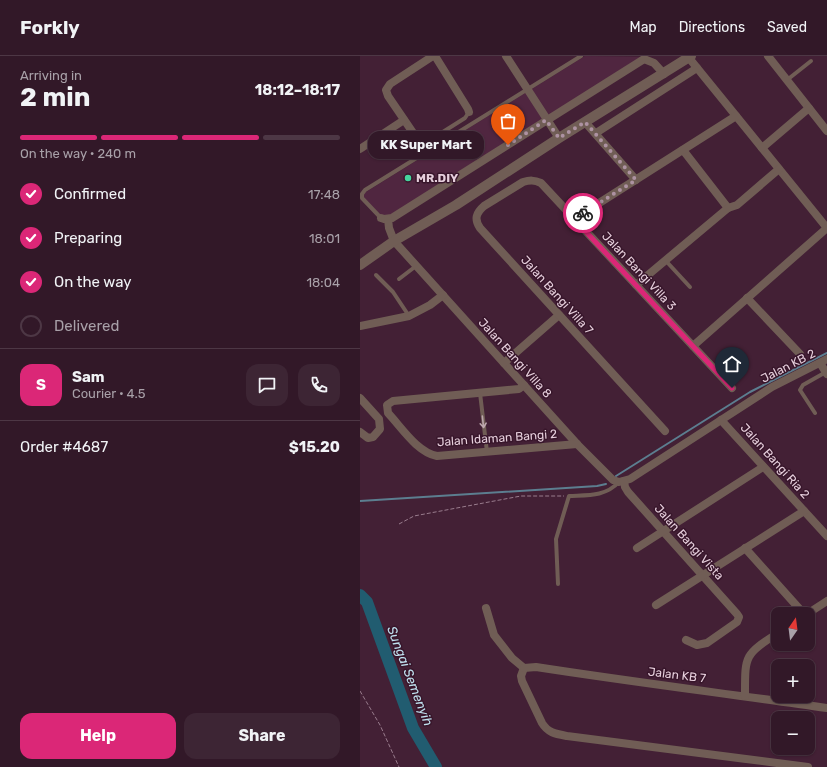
<!DOCTYPE html>
<html lang="en">
<head>
<meta charset="utf-8">
<style>
  body { margin:0; font-family:Rubik,sans-serif; background:#3d2534; color:#f1f3f6; height:100vh; display:flex; flex-direction:column; font-size:15px; white-space:nowrap }
  * { box-sizing:border-box; margin:0 }
  p { font-size:13px; color:#a8a0a8 }
  .icon { flex:none; width:22px; height:22px; fill:none; stroke:currentColor; stroke-width:2; stroke-linecap:round; stroke-linejoin:round }
  .map { position:relative; flex:1; overflow:hidden }
  .drawer { display:flex; flex-direction:column; background:#321828; width:360px }
  .drawer>* { flex:none }
  .needle { width:26px; rotate:14deg }
  .tools { position:absolute; left:411px; top:551px; display:grid; gap:8px }
  .tools a { display:grid; place-items:center; width:44px; height:44px; border-radius:8px; background:#321828; box-shadow:0 1px 3px #0004,0 0 0 1px #4d3745; font-size:20px }
  .pin { position:absolute; display:grid; place-items:center; width:34px; height:34px; color:#fff; margin:-41px -17px; border-radius:50% 50% 50% 0; rotate:-45deg; box-shadow:0 0 4px #0007 }
  .pin .icon { rotate:45deg }
  .courier { position:absolute; display:grid; place-items:center; width:40px; height:40px; margin:-20px; border:3px solid #db2777; border-radius:50%; background:#fff; color:#222; box-shadow:0 1px 5px #0007 }
  .bubble { position:absolute; height:28px; border-radius:12px; background:#321828; box-shadow:0 1px 3px #0004,0 0 0 1px #4d3745; font-size:13px; font-weight:700; line-height:28px; text-align:center }
  .headline em { font-style:normal; font-weight:700 }
  .headline div { display:flex; flex-direction:column-reverse }
  .headline { display:flex; align-items:center; justify-content:space-between; height:68px; padding:0 20px }
  h1 { font-size:26px; font-weight:700; line-height:30px }
  .bar { display:grid; grid-template-columns:repeat(4,1fr); gap:6px 4px; align-content:center; height:48px; padding:0 20px }
  .bar i { height:5px; border-radius:3px; background:#4d3745 }
  .bar .active { background:#db2777 }
  .bar p { grid-column:span 4 }
  .line { display:flex; align-items:center; gap:10px; padding:0 20px; border-top:1px solid #4d3745 }
  .line div { flex:1 }
  .round { display:grid; place-items:center; flex:none; width:42px; height:42px; border-radius:12px; background:#3d2534 }
  ol { padding:0 20px; list-style:none }
  li { display:flex; align-items:center; gap:12px; height:44px }
  li p { margin-inline-start:auto }
  li .icon { padding:4px; border-radius:50%; background:#db2777; color:#fff; stroke-width:4 }
  li:last-child { color:#a8a0a8 }
  li i { width:22px; height:22px; border:2px solid #4d3745; border-radius:50% }
  .cta { display:flex; gap:8px; margin-top:auto; padding:8px 20px }
  .cta a { flex:1; height:46px; border-radius:12px; background:#db2777; color:#fff; font-size:16px; font-weight:700; line-height:46px; text-align:center }
  .cta a+a { background:#3d2534; color:#f1f3f6 }
  header { display:flex; align-items:center; gap:24px; box-sizing:border-box; height:56px; padding:0 20px; background:#321828; border-bottom:1px solid #4d3745 }
  header strong { font-size:19px }
  nav { display:flex; gap:22px; margin-inline-start:auto; font-size:14px }
  main { display:flex; flex:1; min-height:0 }
  .map>svg:first-child { display:block }
</style>
</head>
<body>
<header>
<strong>Forkly</strong>
<nav><a>Map</a><a>Directions</a><a>Saved</a></nav>
</header>
<main>
<section class="drawer">
<div class="headline"><div><h1>2 min</h1><p>Arriving in</p></div><em>18:12–18:17</em></div>
<div class="bar"><i class="active"></i><i class="active"></i><i class="active"></i><i></i><p>On the way · 240 m</p></div>
<ol>
<li><svg class="icon" aria-label="check" viewBox="0 0 24 24"><path d="M5 12l5 5 9-10"/></svg>Confirmed<p>17:48</p></li>
<li><svg class="icon" aria-label="check" viewBox="0 0 24 24"><path d="M5 12l5 5 9-10"/></svg>Preparing<p>18:01</p></li>
<li><svg class="icon" aria-label="check" viewBox="0 0 24 24"><path d="M5 12l5 5 9-10"/></svg>On the way<p>18:04</p></li>
<li><i></i>Delivered</li>
</ol>
<div class="line" style="height:72px"><b class="round" style="background:#db2777;color:#fff">S</b><div><b>Sam</b><p>Courier · 4.5</p></div><a class="round"><svg class="icon" aria-label="chat" viewBox="0 0 24 24"><path d="M4 5h16v11H9l-5 4z"/></svg></a><a class="round"><svg class="icon" aria-label="phone" viewBox="0 0 24 24"><path d="M5 4h4l2 5-3 2q2 4 5 5l2-3 5 2v4C11 20 4 13 5 4z"/></svg></a></div>
<div class="line" style="height:52px"><div>Order #4687</div><b>$15.20</b></div>
<div class="cta"><a>Help</a><a>Share</a></div>
</section>
<div class="map">
<svg width="467" height="711" viewBox="0 0 467 711">
  <rect width="100%" height="100%" fill="#432035"/>
  <path fill="#502640" d="M225 0 281 1 30 159H21L4 142V138L6 136Z"/>
  <g fill="none" stroke-linecap="round" stroke-linejoin="round">
    <g stroke="#5c7e90" stroke-width="2">
      <path d="M256 420 390 336 467 297"/>
      <path d="M0 445 237 430 246 428"/>
    </g>
    <path stroke="#215c70" stroke-width="12" d="M0 539 7 546 53 672 76 711"/>
    <g stroke="#997c8d" stroke-width="1" stroke-dasharray="4 2" stroke-linecap="butt">
      <path d="M39 468 54 460 161 440H204"/>
      <path d="M0 635 20 669 39 711"/>
    </g>
    <g stroke="#705d55" stroke-width="4">
      <path d="M427 24 451 5"/>
      <path d="M60 87 67 86 105 62 109 56"/>
      <path d="M21 162 2 142V138L5 134 221 0"/>
      <path d="M306 205 330 231"/>
      <path d="M16 219 33 236 49 260"/>
      <path d="M39 223 56 210"/>
      <path d="M120 337 127 396"/>
      <path d="M455 357 440 334 443 329 466 316"/>
      <path d="M198 528 196 483 209 440C227 439 245 441 259 426"/>
    </g>
    <g stroke="#705d55" stroke-width="8">
      <path d="M75 0 108 53 109 56"/>
      <path d="M146 0 199 82"/>
      <path d="M408 0 467 75"/>
      <path d="M329 2 467 172"/>
      <path d="M225 66 276 124"/>
      <path d="M236 77 337 12"/>
      <path d="M60 87 28 40 26 34 30 28 73 0"/>
      <path d="M402 92 449 52"/>
      <path d="M0 93 44 64"/>
      <path d="M323 94 368 152"/>
      <path d="M21 162 24 163 32 162 284 3 294 7 304 18"/>
      <path d="M28 163 29 172 34 185 217 388 253 424 259 426 270 423 412 331 467 303"/>
      <path d="M214 163 376 60"/>
      <path d="M276 229 368 152 377 149 419 113"/>
      <path d="M387 242 440 298"/>
      <path d="M0 270 49 260 70 249 83 239"/>
      <path d="M333 290 467 172"/>
      <path d="M144 307 199 259"/>
      <path d="M460 307 467 318"/>
      <path d="M164 329 159 333 33 345 27 349 28 357C42 372 57 396 77 400L217 388"/>
      <path d="M0 342 19 363 20 373 13 381 8 382 0 376"/>
      <path d="M361 364 467 480"/>
      <path d="M305 375 120 172C114 163 116 157 124 150L163 126C170 124 174 124 181 127L372 332"/>
      <path d="M264 425 265 431 268 436 377 558 379 561 377 566 347 587 337 589 326 584"/>
      <path d="M277 492 403 411"/>
      <path d="M385 492 444 558"/>
      <path d="M296 549 444 455"/>
      <path d="M126 552 134 579 152 602 164 612"/>
      <path d="M447 558 467 545"/>
      <path d="M164 612 161 620 162 625 182 667C188 677 196 678 207 680L448 711"/>
      <path d="M164 612 176 611C273 626 370 638 467 652"/>
      <path d="M385 640C385 599 384 599 418 577"/>
    </g>
    <path stroke="#705d55" stroke-width="10" d="M0 209 34 185 96 149 199 82 331 0"/>
  </g>
  <defs><path id="oneway-shaft" d="M-6 0H5M1.5-3L5.5 0L1.5 3" fill="none" stroke-width="1.6" stroke-linecap="round" stroke-linejoin="round"/></defs>
  <use stroke="#bda7ad" href="#oneway-shaft" transform="translate(123 366) rotate(84)"/>
  <g fill="none" stroke-linecap="round" stroke-linejoin="round">
    <path stroke="#ad92a2" stroke-width="4" stroke-dasharray="0 7.2" d="M148 89 186 64 199 82 225 66 276 124 223 157"/>
    <path stroke="#db2777" stroke-width="5" d="M223 157 214 163 372 332"/>
  </g>
  <circle fill="#46d49e" stroke="#38162b" stroke-width="1.5" cx="48" cy="122" r="4"/>
  <g text-anchor="middle" dominant-baseline="central" stroke-width="3" stroke-linejoin="round" paint-order="stroke">
    <g font-size="12" font-weight="bold" fill="#e6cfdc" stroke="#38162b" text-anchor="start">
      <text x="56" y="122">MR.DIY</text>
    </g>
    <g font-size="12" fill="#e6cfdc" stroke="#38162b">
      <text transform="translate(279 215) rotate(47)">Jalan Bangi Villa 3</text>
      <text transform="translate(197 239) rotate(48)">Jalan Bangi Villa 7</text>
      <text transform="translate(155 302) rotate(48)">Jalan Bangi Villa 8</text>
      <text transform="translate(428 310) rotate(-27)">Jalan KB 2</text>
      <text transform="translate(137 382) rotate(-4)">Jalan Idaman Bangi 2</text>
      <text transform="translate(415 405) rotate(48)">Jalan Bangi Ria 2</text>
      <text transform="translate(329 486) rotate(48)">Jalan Bangi Vista</text>
      <text transform="translate(317 619) rotate(7)">Jalan KB 7</text>
    </g>
    <g font-size="13" font-style="italic" fill="#bfe0ee" stroke="#38162b">
      <text transform="translate(50 620) rotate(69)">Sungai Semenyih</text>
    </g>
  </g>
</svg>
<div class="tools">
<a><svg class="needle" viewBox="-14 -14 28 28"><path d="M0-13l5 13h-10z" fill="#e53935"/><path d="M0 13l5-13h-10z" fill="#a8a0a8"/></svg></a>
<a>+</a>
<a>−</a>
</div>
<div class="pin" style="left:148px;top:89px;background:#ea580c"><svg class="icon" aria-label="bag" viewBox="0 0 24 24"><path d="M5 8h14l-1 12H6zM9 8a3 3 0 0 1 6 0"/></svg></div>
<div class="pin" style="left:372px;top:332px;background:#1f2937"><svg class="icon" aria-label="home" viewBox="0 0 24 24"><path d="M3 11l9-7 9 7M6 9v11h12V9"/></svg></div>
<div class="courier" style="left:223px;top:157px"><svg class="icon" aria-label="bike" viewBox="0 0 24 24"><circle cx="6" cy="16" r="4"/><circle cx="18" cy="16" r="4"/><path d="M6 16l4-8h5l3 8M10 8l3 8H6M13 5h3"/></svg></div>
<div class="bubble" style="left:8px;top:75px;width:116px">KK Super Mart</div>
</div>
</main>
</body>
</html>
